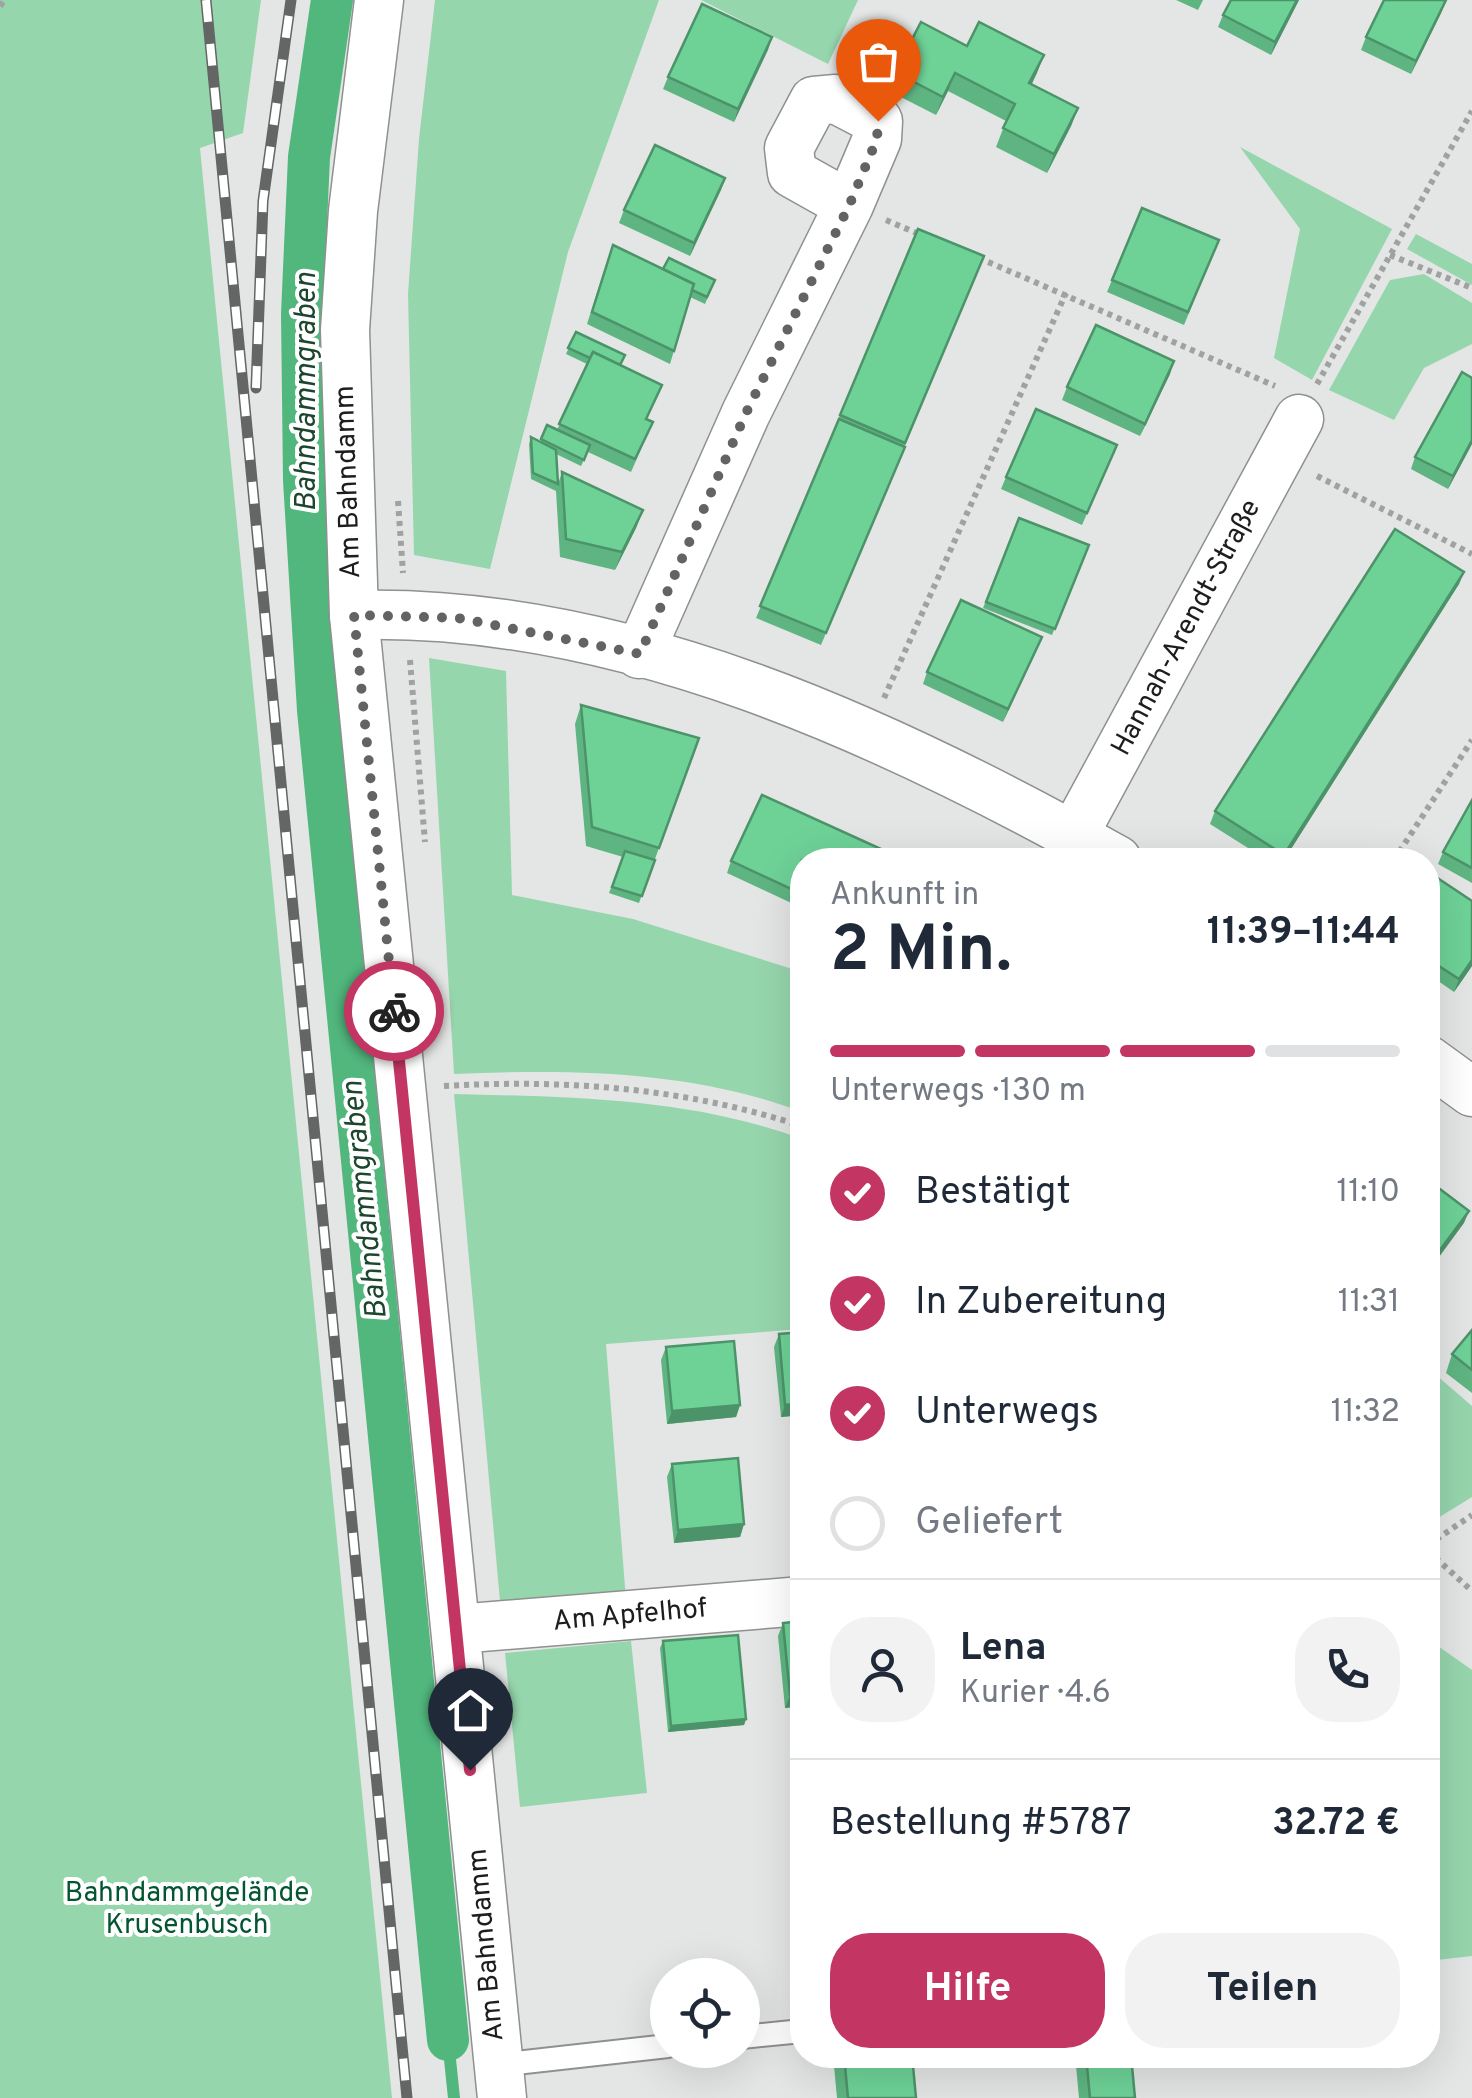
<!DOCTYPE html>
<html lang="de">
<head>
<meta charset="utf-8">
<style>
  body { margin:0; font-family:Overpass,sans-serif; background:#f2f2f3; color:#1f2937; height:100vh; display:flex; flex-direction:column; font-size:38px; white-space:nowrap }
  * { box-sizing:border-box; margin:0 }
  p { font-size:32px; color:#747a83 }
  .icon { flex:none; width:55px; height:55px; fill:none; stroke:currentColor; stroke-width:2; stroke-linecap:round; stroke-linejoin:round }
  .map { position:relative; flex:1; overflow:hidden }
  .details { position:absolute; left:790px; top:848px; width:650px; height:1220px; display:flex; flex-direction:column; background:#fff; border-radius:40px; box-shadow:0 10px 40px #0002 }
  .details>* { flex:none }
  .buttons { position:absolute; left:650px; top:1958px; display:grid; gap:20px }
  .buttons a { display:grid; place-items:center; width:110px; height:110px; border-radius:50%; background:#fff; box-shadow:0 10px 40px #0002; font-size:50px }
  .pin { position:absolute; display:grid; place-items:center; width:85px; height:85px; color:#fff; margin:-102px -42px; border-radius:50% 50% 50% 0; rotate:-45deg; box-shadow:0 0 10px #0007 }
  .pin .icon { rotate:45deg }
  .courier { position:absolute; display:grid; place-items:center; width:100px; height:100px; margin:-50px; border:8px solid #c33563; border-radius:50%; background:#fff; color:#222; box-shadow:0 2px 12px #0007 }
  .headline em { font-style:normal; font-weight:700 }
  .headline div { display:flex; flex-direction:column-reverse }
  .headline { display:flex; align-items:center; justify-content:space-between; height:170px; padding:0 40px }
  h1 { font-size:65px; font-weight:700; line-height:75px }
  .bar { display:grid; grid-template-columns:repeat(4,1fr); gap:15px 10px; align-content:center; height:120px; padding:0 40px }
  .bar i { height:12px; border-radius:8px; background:#e0e1e3 }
  .bar .on { background:#c33563 }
  .bar p { grid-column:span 4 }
  .line { display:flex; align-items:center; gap:25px; padding:0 40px; border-top:2px solid #e0e1e3 }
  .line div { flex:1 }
  .round { display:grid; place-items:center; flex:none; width:105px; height:105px; border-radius:40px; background:#f2f2f3 }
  ol { padding:0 40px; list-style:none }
  li { display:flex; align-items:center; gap:30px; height:110px }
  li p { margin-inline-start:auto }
  li .icon { padding:10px; border-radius:50%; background:#c33563; color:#fff; stroke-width:4 }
  li:last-child { color:#747a83 }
  li i { width:55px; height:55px; border:5px solid #e0e1e3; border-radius:50% }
  .action { display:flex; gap:20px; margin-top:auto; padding:20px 40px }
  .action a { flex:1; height:115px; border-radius:40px; background:#c33563; color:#fff; font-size:40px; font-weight:700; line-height:115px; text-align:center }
  .action a+a { background:#f2f2f3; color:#1f2937 }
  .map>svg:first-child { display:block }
</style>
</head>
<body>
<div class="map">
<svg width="1472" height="2098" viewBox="0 0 1472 2098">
  <rect width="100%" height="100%" fill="#e3e6e4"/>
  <g fill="#96d6ad">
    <path d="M0 0H261L243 133 200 148 392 2098H0Z"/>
    <path d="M435 0H659L568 252 490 569 414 555 408 294 419 139Z"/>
    <path d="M701 0H858L828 64Z"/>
    <path d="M1240 147 1392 229 1312 380 1274 358 1300 229Z"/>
    <path d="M1416 234 1472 264V285L1407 249Z"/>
    <path d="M1424 274 1472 303V344L1424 368 1394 420 1329 390 1390 280Z"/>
    <path d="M429 658 506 671 512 895 633 919 802 972V1112C690 1070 572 1069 454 1074Z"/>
    <path d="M454 1094C573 1097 690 1098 802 1139V1329L606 1344 626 1600 501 1612Z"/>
    <path d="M1428 1368 1472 1406V1497L1428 1524Z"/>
    <path d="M1428 1639 1472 1670V1956L1428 1961Z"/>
    <path d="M631 1641 647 1793 520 1807 505 1653Z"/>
  </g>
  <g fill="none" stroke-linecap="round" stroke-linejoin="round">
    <path stroke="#51b77d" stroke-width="12" d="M448 2040 454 2098"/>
    <path stroke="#51b77d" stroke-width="42" d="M332 0 309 157 302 314 304 480 318 710 448 2040"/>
    <defs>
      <g id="lane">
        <path d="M742 2037 802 2031"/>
        <path d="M498 2065 668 2046"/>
      </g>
      <g id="street">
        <path d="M379 0 353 211 345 330 354 615 502 2098"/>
        <path d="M354 615C622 608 887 731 1117 860"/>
        <path d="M639 654 746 413 849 205 877 139 878 121 836 99 814 101 789 148 792 173 849 205"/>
        <path d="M1073 836 1299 419"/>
        <path d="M1428 1060 1472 1092"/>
        <path d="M457 1629 802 1601"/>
      </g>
    </defs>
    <use href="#lane" stroke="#8e918f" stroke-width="26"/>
    <use href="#street" stroke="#8e918f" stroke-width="51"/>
    <g stroke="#9fa2a0" stroke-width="6" stroke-dasharray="5 5" stroke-linecap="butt">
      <path d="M0 6 5 0"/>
      <path d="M886 220 921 235"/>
      <path d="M1390 255 1472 288"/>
      <path d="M979 258 1275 386"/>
      <path d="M1317 384 1472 111"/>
      <path d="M1317 476 1472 554"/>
      <path d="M398 501 403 573"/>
      <path d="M410 660 425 842"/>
      <path d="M884 698 1066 293"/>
      <path d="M1394 860 1472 740"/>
      <path d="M444 1086C568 1079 684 1088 802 1126"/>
      <path d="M1428 1545 1472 1515"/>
      <path d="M1428 1551 1472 1591"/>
    </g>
    <use href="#lane" stroke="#fff" stroke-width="22"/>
    <use href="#street" stroke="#fff" stroke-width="48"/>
    <defs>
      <g id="rail">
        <path d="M206 0 407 2098"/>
        <path d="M256 388 263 201 291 0"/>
      </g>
    </defs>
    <use href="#rail" stroke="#646665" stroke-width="11"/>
    <use href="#rail" stroke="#fff" stroke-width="8" stroke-dasharray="22" stroke-linecap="butt"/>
  </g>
  <g fill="#5fb582">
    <path d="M1176 0H1203L1198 10Z"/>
    <path d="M1299 0 1271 55 1218 27 1223 15Z"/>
    <path d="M1442 11 1411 74 1361 50 1366 37Z"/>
    <path d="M772 37 734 122 663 89 668 77Z"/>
    <path d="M967 46 1044 55 1032 84 1078 108 1071 126 1047 173 996 147 1006 121 948 91 936 115 889 91 895 72Z"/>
    <path d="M725 178 690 256 619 223 624 210Z"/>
    <path d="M1219 240 1184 325 1107 292 1112 280Z"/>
    <path d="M608 258 715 280 705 304 690 297 670 364 587 324Z"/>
    <path d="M979 269 821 645 756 618 840 415Z"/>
    <path d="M576 332 621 366 657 397 647 419 653 422 631 472 588 452 581 466 556 454 558 484 562 472 643 510 636 528 615 570 560 557 556 491 531 479 529 444 531 437 540 442 547 425 557 430 587 364 566 354Z"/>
    <path d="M1170 374 1140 436 1062 400 1067 387Z"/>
    <path d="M1472 444 1448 489 1411 469 1415 457Z"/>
    <path d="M1117 445 1082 525 1001 489 1006 477Z"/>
    <path d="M1019 518 1089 545 1052 635 983 608Z"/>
    <path d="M1464 572 1459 584 1284 860H1267L1210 824 1215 811Z"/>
    <path d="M1037 649 1003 722 923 684 927 672Z"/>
    <path d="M581 705 699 738 639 903 609 893 623 857 586 846 575 724Z"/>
    <path d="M1472 800V883L1438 864 1443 852Z"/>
    <path d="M802 860V908L727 873 731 861Z"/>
    <path d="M1428 888 1472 901V966L1454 992 1428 974Z"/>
    <path d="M1472 1330V1393L1446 1373 1452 1354Z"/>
    <path d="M779 1334 802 1415 781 1417 774 1347Z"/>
    <path d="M666 1347 740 1405 736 1417 667 1424 661 1360Z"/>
    <path d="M672 1464 744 1524 740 1537 674 1543 667 1477Z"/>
    <path d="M802 1621V1706L785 1708 778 1636 783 1623Z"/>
    <path d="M663 1641 746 1719 744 1725 668 1732 660 1648Z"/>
    <path d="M833 2055H1042L913 2068 916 2098H837Z"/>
    <path d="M1075 2055H1131L1135 2098H1079Z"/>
  </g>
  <g fill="#4d936a">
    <path d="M1297 0H1299L1271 55 1275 42Z"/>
    <path d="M1446 0 1442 11 1411 74 1416 61Z"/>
    <path d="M772 37 768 50 734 122 738 109Z"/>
    <path d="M1044 55 1037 73 1023 101 1029 83Z"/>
    <path d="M955 73 948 91 936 115 943 97Z"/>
    <path d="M1078 108 1071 126 1047 173 1054 154Z"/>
    <path d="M725 178 721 190 690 256 694 243Z"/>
    <path d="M1174 361 1170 374 1140 436 1145 424Z"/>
    <path d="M1472 440V444L1448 489 1453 476Z"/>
    <path d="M643 510 636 528 615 570 622 552Z"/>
    <path d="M1464 572 1459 584 1284 860H1282Z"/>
    <path d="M1042 637 1037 649 1003 722 1008 709Z"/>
    <path d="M1472 960V966L1454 992 1459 979Z"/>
    <path d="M1469 1211 1464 1223 1428 1272V1266Z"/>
    <path d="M802 1403V1415L781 1417 785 1405Z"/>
    <path d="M740 1405 736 1417 667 1424 672 1411Z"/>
    <path d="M744 1524 740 1537 674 1543 678 1530Z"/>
    <path d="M802 1694V1706L785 1708 790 1695Z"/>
    <path d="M746 1719 744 1725 668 1732 671 1726Z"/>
    <path d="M908 2055H1042L903 2069Z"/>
  </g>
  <g fill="#6ed297" stroke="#4d936a" stroke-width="2.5">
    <path d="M1231 0H1297L1275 42 1223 15Z"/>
    <path d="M1384 0H1446L1416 61 1366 37Z"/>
    <path d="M702 4 772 37 738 109 668 77Z"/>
    <path d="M921 22 967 46 979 22 1044 55 1029 83 1078 108 1054 154 1003 128 1015 104 955 73 943 97 895 72Z"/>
    <path d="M655 145 725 178 694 243 624 210Z"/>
    <path d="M1142 208 1219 240 1188 312 1112 280Z"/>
    <path d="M918 229 984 256 905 443 840 415Z"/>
    <path d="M613 245 694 284 674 351 592 312Z"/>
    <path d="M669 258 715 280 707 297 692 290 694 284 663 269Z"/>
    <path d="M1096 325 1174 361 1145 424 1067 387Z"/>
    <path d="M576 332 625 355 620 365 593 352 590 358 568 348Z"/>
    <path d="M593 352 662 385 646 419 653 422 635 459 559 424Z"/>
    <path d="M1462 372 1472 378V440L1453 476 1415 457Z"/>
    <path d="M1036 409 1117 445 1087 513 1006 477Z"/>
    <path d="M839 419 905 447 826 633 760 606Z"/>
    <path d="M547 425 590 445 584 460 541 439Z"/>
    <path d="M531 437 556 450 558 484 533 473Z"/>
    <path d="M562 472 643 510 622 552 566 539Z"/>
    <path d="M1019 518 1089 545 1055 629 986 602Z"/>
    <path d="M1395 529 1464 572 1284 855 1215 811Z"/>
    <path d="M961 600 1042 637 1008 709 927 672Z"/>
    <path d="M581 705 699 738 659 848 592 827Z"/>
    <path d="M762 795 905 860H802V894L731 861Z"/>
    <path d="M1472 800V868L1443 852Z"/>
    <path d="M625 851 655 860 642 896 612 887Z"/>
    <path d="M1436 877 1472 901V960L1459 979 1428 959V888Z"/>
    <path d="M1428 1180 1469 1211 1428 1266Z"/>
    <path d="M1472 1330V1370L1452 1354Z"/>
    <path d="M802 1332V1403L785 1405 779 1334Z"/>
    <path d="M734 1341 740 1405 672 1411 666 1347Z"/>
    <path d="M738 1458 744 1524 678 1530 672 1464Z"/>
    <path d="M802 1621V1694L790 1695 783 1623Z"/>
    <path d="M738 1635 746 1719 671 1726 663 1641Z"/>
    <path d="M844 2055H912L916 2098H848Z"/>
    <path d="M1086 2055H1131L1135 2098H1090Z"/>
  </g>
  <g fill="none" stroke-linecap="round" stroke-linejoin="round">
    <path stroke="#626463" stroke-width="10" stroke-dasharray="0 18" d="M394 1011 354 615 458 618 640 654 746 413 849 206 877 139 878 121"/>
    <path stroke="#c33563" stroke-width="12" d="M394 1011 470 1770"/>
  </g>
  <g text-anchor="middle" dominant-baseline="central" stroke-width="8" stroke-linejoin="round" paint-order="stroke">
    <g font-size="28" fill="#1c1e1d" stroke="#fff">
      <text transform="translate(349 482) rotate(-92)">Am Bahndamm</text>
      <text transform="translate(1187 628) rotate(-62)">Hannah-Arendt-Straße</text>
      <text transform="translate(630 1616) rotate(-5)">Am Apfelhof</text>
      <text transform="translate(487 1945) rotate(-95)">Am Bahndamm</text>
    </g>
    <g font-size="28" fill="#035631" stroke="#fff">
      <text x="187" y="1894">Bahndammgelände<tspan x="187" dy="32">Krusenbusch</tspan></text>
    </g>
    <g font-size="30" font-style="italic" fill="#1c462e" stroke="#fff">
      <text transform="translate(307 392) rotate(-90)">Bahndammgraben</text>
      <text transform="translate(366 1200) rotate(-96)">Bahndammgraben</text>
    </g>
  </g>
</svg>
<div class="buttons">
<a><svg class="icon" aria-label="locate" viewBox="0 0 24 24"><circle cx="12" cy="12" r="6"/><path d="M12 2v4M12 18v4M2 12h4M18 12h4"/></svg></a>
</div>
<div class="pin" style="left:878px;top:121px;background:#ea580c"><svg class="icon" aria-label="bag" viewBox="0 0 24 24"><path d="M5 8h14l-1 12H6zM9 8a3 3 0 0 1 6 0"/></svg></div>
<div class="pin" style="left:470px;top:1770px;background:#1f2937"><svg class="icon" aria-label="home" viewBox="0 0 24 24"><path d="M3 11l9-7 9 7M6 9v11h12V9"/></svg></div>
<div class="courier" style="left:394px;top:1011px"><svg class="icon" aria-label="bike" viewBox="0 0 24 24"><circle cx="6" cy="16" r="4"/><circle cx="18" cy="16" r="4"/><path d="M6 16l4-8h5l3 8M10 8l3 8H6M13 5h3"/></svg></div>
<section class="details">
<div class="headline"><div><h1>2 Min.</h1><p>Ankunft in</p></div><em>11:39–11:44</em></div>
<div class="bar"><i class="on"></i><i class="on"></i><i class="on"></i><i></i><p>Unterwegs · 130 m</p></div>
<ol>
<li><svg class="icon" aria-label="check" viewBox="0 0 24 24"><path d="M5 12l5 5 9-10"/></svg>Bestätigt<p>11:10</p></li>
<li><svg class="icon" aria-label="check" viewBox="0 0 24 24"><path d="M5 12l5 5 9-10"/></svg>In Zubereitung<p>11:31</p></li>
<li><svg class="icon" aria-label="check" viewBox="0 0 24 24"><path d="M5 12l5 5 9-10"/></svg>Unterwegs<p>11:32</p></li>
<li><i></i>Geliefert</li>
</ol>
<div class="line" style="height:180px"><a class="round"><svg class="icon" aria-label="person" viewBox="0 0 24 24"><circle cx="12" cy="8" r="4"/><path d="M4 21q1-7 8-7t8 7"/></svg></a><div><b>Lena</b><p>Kurier · 4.6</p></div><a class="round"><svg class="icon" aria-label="phone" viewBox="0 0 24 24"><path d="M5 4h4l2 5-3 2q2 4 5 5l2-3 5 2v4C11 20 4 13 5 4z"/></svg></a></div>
<div class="line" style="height:130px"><div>Bestellung #5787</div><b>32.72 €</b></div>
<div class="action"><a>Hilfe</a><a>Teilen</a></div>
</section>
</div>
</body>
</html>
